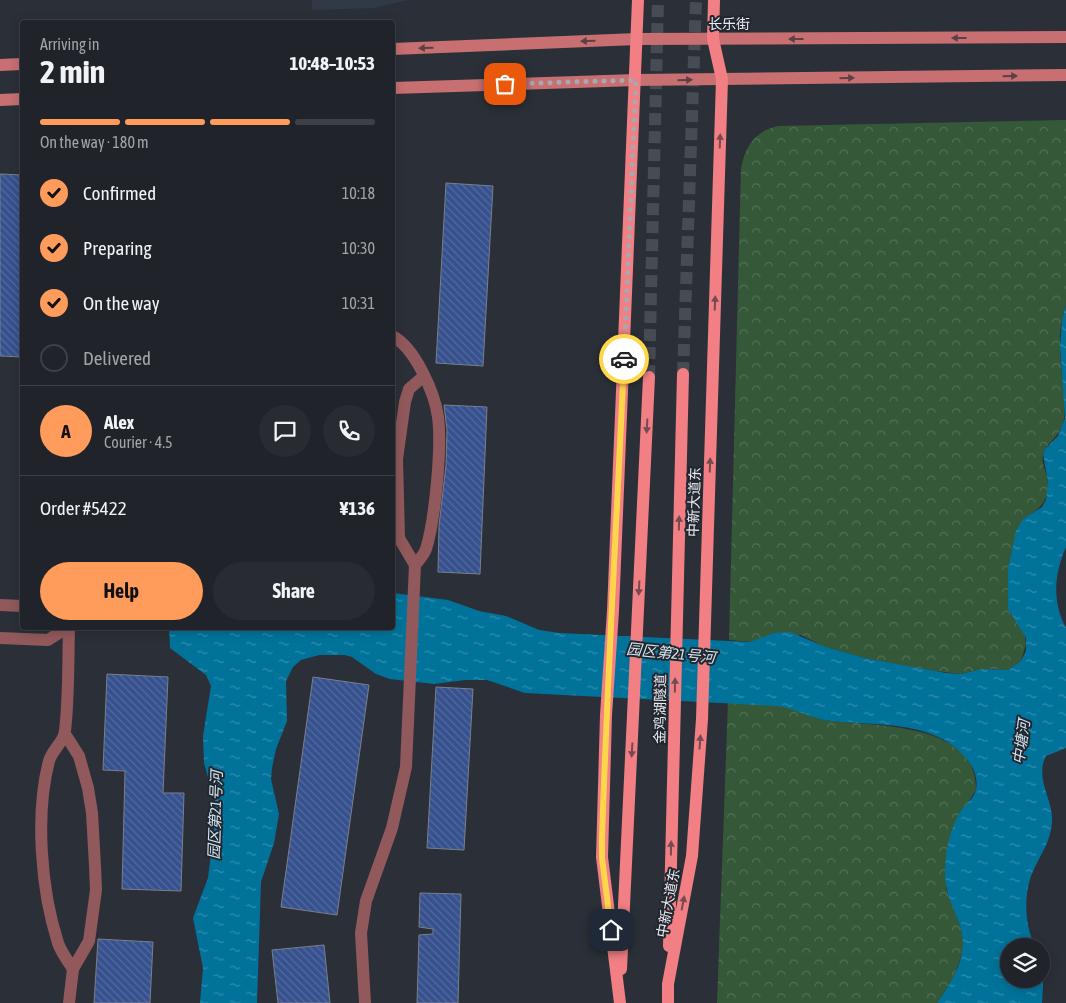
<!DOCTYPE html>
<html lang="en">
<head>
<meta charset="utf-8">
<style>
  body { margin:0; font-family:"Asap Condensed","Noto Sans SC",sans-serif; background:#282c32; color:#f1f3f6; height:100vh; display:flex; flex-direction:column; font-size:19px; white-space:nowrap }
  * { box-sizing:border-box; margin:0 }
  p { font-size:16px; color:#a2a4a8 }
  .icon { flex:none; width:28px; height:28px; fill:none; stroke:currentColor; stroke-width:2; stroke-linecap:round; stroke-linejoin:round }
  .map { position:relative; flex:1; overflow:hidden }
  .sheet { position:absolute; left:20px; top:20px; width:375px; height:610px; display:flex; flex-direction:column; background:#20242a; border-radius:5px; box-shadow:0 2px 12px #0003,0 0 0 1px #3d4147 }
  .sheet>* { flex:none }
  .tools { position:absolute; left:1000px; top:938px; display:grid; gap:10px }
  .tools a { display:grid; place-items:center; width:50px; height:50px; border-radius:50%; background:#20242a; box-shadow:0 2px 12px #0003,0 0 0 1px #3d4147; font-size:25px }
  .pin { position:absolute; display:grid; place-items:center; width:42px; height:42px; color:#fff; margin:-21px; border-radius:10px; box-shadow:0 2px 8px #0006 }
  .courier { position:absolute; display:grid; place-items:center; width:50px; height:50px; margin:-25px; border:4px solid #ffd54a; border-radius:50%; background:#fff; color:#222; box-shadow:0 1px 6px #0007 }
  .headline em { font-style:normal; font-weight:700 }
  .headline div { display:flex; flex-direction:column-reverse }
  .headline { display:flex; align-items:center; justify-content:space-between; height:85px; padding:0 20px }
  h1 { font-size:32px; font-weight:700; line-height:38px }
  .bar { display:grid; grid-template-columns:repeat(4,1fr); gap:8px 5px; align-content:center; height:60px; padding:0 20px }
  .bar i { height:6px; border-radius:4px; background:#3d4147 }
  .bar .current { background:#ff9b5b }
  .bar p { grid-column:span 4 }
  .line { display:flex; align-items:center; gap:12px; padding:0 20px; border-top:1px solid #3d4147 }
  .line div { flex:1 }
  .round { display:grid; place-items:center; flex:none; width:52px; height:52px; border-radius:26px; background:#282c32 }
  ol { padding:0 20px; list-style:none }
  li { display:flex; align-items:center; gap:15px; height:55px }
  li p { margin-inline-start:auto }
  li .icon { padding:5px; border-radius:50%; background:#ff9b5b; color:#111; stroke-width:4 }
  li:last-child { color:#a2a4a8 }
  li i { width:28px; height:28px; border:2px solid #3d4147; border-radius:50% }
  .button { display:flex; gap:10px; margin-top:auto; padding:10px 20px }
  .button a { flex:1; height:58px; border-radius:30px; background:#ff9b5b; color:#111; font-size:20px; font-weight:700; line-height:58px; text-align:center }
  .button a+a { background:#282c32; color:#f1f3f6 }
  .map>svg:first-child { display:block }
</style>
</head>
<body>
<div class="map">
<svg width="1066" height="1003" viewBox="0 0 1066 1003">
  <defs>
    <pattern id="park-crowns" width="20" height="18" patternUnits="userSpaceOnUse" patternTransform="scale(1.25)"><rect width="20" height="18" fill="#355839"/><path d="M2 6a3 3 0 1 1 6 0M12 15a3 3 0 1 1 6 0" fill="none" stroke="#527056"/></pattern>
    <pattern id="water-ripples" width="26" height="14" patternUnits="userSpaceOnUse" patternTransform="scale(1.25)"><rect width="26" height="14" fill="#01739b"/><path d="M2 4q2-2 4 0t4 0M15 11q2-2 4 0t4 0" fill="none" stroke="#328eae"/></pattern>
    <pattern id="building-back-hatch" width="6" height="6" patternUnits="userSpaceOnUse" patternTransform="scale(1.25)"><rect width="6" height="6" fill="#36518e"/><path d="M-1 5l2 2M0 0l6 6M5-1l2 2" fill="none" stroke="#536a9e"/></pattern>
  </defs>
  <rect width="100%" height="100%" fill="#2b3038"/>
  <path fill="#323946" d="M312 0H408L374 8 312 10Z"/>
  <g fill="url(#park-crowns)">
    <path d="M1066 120V304C1062 318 1059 331 1060 346 1060 370 1066 395 1064 419 1061 437 1045 444 1043 454 1041 462 1045 469 1047 477 1052 499 1040 509 1023 519L1010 613 1024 632 1026 644 1021 661 1008 670 982 669 961 674 926 670 864 658 823 646 801 635 753 642 729 640 741 168C746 145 754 132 778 126Z"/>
    <path d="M728 702C749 704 772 702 793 708 804 711 813 718 825 720 871 727 977 720 976 790L958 818 947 852 946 889 961 928 964 947 954 977 937 1003H717Z"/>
  </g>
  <path fill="url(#water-ripples)" d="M1066 304V547C1054 574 1052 602 1066 628V748L1046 756C1034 779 1054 800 1052 823 1050 842 1042 852 1034 869 1023 892 1024 924 1035 946H1009V979H1041V963L1043 985 1042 1003H937C955 977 971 952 958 920 951 903 945 891 945 873 945 852 950 826 963 808 967 803 974 798 976 790 978 780 975 770 969 762 937 717 871 727 824 720 808 717 794 708 778 706L525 693 487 680H465L434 684 390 679 376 674 352 657 345 655H319L301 660 293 667 286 681 287 721 276 749 272 768 271 779 279 814 274 843 261 882 257 1003H200L203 968 193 918 208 878 215 821V801L204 763 203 736 211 686 206 675 170 648 169 628H392L393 593 448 600 479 611 506 616 539 630 559 633 750 642 774 633 790 632 823 646 864 658 946 673 961 674 982 669 1008 670 1021 661 1026 651V638L1008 609V569L1016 531 1023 519 1042 507 1046 500 1048 482 1043 454 1045 449 1058 436 1065 418 1060 347 1062 320Z"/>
  <g fill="url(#building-back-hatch)" stroke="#7a7f89">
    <path d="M0 174 22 175V357L0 356Z"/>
    <path d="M446 183 493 186 483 366 436 363Z"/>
    <path d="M444 405 487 407 480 574 438 572 439 526 446 465 447 430Z"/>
    <path d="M107 674 168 677 163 793H184L181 891 122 889 125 771 103 770Z"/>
    <path d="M313 677 369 685 337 915 281 907Z"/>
    <path d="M436 687 473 689 464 850 427 848Z"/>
    <path d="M420 893 461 894 458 1003H417L419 935 433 934V929L419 927Z"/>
    <path d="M98 939 153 942 150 1003H94Z"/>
    <path d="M324 945 330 1003H278L272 950Z"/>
  </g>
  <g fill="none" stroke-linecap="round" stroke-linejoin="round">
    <g stroke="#474c54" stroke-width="12" stroke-dasharray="12 6" stroke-linecap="butt">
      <path d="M683 374 696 0"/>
      <path d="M649 377 658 0"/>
    </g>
    <g stroke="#91595b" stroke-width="12">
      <path d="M392 336C415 347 435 394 438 417 442 447 435 520 426 549 424 555 419 560 415 565L399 538 397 459 405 402 409 389 424 376"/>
      <path d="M0 605 22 606"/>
      <path d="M0 638 48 640 67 628"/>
      <path d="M65 734 79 756 88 788 92 813 95 866 96 890 89 941 73 969C68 961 61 952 58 943 41 890 35 814 49 761 52 750 64 742 65 731 69 697 68 662 69 628"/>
      <path d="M69 1003 73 969"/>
      <path d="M365 1003 361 933 366 901 392 828 406 767 415 565"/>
    </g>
    <g stroke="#c86f72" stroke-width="12">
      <path d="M392 49 637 39 1066 37"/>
      <path d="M0 65 22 64"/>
      <path d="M392 88 636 80 1066 75"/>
      <path d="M0 100 22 99"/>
    </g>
    <g stroke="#f17f84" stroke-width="12">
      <path d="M669 946 683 374"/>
      <path d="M621 969 649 377"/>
      <path d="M620 1003 602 857 606 715 613 611 638 0"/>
      <path d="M668 1003V984L692 856 702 719 722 79 713 39 714 0"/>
    </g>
  </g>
  <defs><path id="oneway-solid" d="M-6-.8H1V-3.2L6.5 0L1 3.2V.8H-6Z" transform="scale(1.25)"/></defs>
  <g fill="#5c4046">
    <use href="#oneway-solid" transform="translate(959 38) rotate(180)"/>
    <use href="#oneway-solid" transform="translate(796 39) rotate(180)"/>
    <use href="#oneway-solid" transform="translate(588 41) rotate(178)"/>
    <use href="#oneway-solid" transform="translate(426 48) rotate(178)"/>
    <use href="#oneway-solid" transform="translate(1010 76) rotate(-1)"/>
    <use href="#oneway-solid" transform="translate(847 78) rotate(-1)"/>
    <use href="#oneway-solid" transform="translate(685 80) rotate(-1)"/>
  </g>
  <g fill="#754a50">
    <use href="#oneway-solid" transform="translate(720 141) rotate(-88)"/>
    <use href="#oneway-solid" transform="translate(715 303) rotate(-88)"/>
    <use href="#oneway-solid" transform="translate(647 426) rotate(93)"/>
    <use href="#oneway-solid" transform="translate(710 465) rotate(-88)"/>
    <use href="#oneway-solid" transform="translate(679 523) rotate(-89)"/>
    <use href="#oneway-solid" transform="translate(639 588) rotate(93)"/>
    <use href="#oneway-solid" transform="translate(675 685) rotate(-89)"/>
    <use href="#oneway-solid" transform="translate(700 742) rotate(-86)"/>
    <use href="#oneway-solid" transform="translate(632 750) rotate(93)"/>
    <use href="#oneway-solid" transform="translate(671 848) rotate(-89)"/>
    <use href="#oneway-solid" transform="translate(683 903) rotate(-79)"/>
  </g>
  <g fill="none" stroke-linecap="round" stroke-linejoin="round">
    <path stroke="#a6aab0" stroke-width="5" stroke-dasharray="0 9" d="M505 84 636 80 624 359"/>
    <path stroke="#ffd54a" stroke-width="6" d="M611 930 602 858V840C607 679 617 519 624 359"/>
  </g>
  <g text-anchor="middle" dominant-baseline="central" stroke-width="4" stroke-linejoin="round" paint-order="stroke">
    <g font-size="14" fill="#e8ebf1" stroke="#22262e">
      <text x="729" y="24">长乐街</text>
      <text transform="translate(694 502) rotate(-88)">中新大道东</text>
      <text transform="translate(660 709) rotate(-89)">金鸡湖隧道</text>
      <text transform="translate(668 903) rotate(-79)">中新大道东</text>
    </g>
    <g font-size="15" font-style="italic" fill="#d2e6f2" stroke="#22262e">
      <text transform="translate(671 653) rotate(6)">园区第21号河</text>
      <text transform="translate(1021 742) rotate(-82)">中塘河</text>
      <text transform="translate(215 815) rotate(-88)">园区第21号河</text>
    </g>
  </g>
</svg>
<div class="tools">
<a><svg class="icon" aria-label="layers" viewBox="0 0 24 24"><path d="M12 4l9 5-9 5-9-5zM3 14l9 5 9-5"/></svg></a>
</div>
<div class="pin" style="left:505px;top:84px;background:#ea580c"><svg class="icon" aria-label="bag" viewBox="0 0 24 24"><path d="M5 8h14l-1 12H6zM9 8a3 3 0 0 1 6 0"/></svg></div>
<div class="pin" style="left:611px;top:930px;background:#1f2937"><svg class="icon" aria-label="home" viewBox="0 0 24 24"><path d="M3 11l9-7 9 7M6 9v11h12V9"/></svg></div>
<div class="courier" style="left:624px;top:359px"><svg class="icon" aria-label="car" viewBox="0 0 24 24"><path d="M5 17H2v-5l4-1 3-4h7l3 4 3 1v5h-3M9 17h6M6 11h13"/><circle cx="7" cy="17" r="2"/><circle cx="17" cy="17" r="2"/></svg></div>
<section class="sheet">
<div class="headline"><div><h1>2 min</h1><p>Arriving in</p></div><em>10:48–10:53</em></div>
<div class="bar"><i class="current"></i><i class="current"></i><i class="current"></i><i></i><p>On the way · 180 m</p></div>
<ol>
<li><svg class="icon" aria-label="check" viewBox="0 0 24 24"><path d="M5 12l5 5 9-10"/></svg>Confirmed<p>10:18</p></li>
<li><svg class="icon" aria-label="check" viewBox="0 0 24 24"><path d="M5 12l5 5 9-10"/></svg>Preparing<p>10:30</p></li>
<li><svg class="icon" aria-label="check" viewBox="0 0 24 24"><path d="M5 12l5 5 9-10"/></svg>On the way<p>10:31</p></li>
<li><i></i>Delivered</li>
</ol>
<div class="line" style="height:90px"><b class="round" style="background:#ff9b5b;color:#111">A</b><div><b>Alex</b><p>Courier · 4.5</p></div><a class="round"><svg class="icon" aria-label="chat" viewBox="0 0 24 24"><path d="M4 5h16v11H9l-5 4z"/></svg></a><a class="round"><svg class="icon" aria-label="phone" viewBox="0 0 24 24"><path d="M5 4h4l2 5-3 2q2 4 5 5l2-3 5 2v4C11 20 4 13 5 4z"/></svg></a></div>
<div class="line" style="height:65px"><div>Order #5422</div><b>¥136</b></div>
<div class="button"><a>Help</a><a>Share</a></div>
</section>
</div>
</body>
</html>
